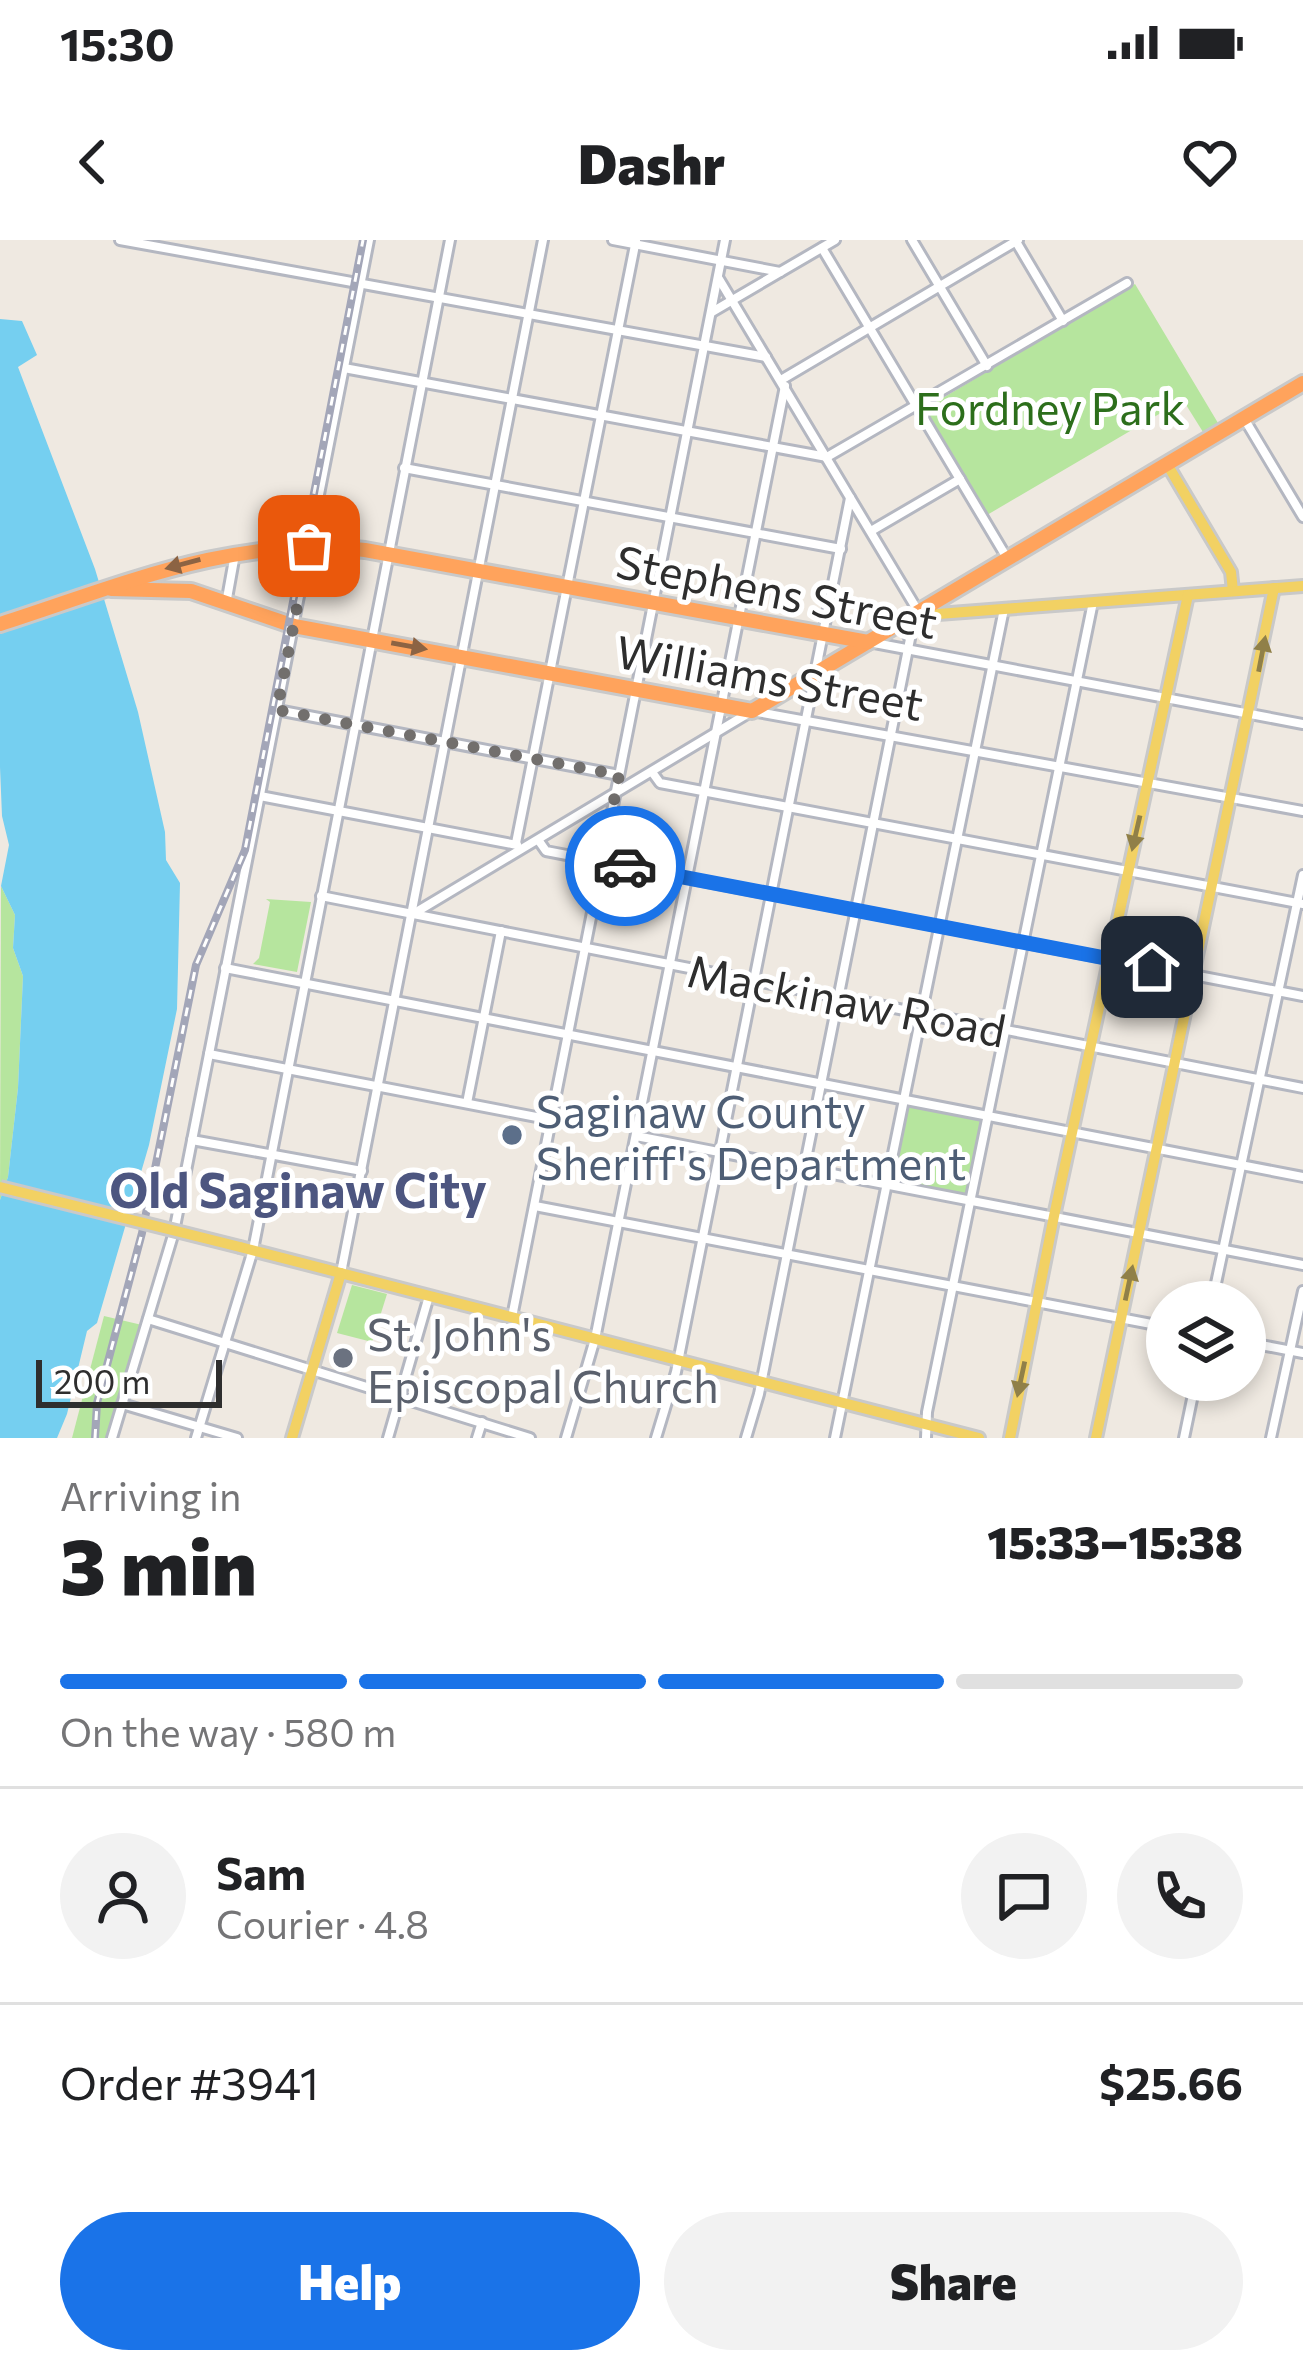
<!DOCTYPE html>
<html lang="en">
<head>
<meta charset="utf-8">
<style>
  body { margin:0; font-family:Commissioner,sans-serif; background:#f2f2f2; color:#202124; height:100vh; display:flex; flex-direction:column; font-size:45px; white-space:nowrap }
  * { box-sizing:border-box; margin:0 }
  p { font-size:39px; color:#757577 }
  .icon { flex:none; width:66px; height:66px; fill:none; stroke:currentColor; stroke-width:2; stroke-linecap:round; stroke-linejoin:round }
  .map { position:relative; height:1198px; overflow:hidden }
  .drawer { display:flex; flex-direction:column; background:#fff; flex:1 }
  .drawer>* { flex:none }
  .buttons { position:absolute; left:1146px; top:1041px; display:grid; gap:24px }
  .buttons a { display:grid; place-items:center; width:120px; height:120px; border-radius:50%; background:#fff; box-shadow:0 6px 18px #0003; font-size:60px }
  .scale { position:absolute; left:36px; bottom:30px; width:186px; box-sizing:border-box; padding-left:12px; border:6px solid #2e2e2e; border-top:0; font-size:33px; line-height:42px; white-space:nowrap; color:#2e2e2e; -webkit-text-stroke:9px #fff; paint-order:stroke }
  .pin { position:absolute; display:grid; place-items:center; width:102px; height:102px; color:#fff; margin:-51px; border-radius:24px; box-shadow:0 6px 18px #0006 }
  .courier { position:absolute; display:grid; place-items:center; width:120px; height:120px; margin:-60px; border:9px solid #1a73e8; border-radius:50%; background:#fff; color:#222; box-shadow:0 3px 15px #0007 }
  .overview em { font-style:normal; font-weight:800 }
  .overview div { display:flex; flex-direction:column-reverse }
  .overview { display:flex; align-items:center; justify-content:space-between; height:204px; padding:0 60px }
  h1 { font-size:78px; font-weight:800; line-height:90px }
  .bar { display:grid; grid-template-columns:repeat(4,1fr); gap:18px 12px; align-content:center; height:144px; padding:0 60px }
  .bar i { height:15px; border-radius:9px; background:#e0e0e0 }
  .bar .on { background:#1a73e8 }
  .bar p { grid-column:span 4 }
  .line { display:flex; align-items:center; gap:30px; padding:0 60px; border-top:3px solid #e0e0e0 }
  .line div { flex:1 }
  .round { display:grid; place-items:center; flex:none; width:126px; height:126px; border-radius:63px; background:#f2f2f2 }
  .button { display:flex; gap:24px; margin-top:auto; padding:24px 60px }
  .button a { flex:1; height:138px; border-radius:72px; background:#1a73e8; color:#fff; font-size:48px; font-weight:800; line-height:138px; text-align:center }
  .button a+a { background:#f2f2f2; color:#202124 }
  .status { display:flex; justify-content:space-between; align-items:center; height:84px; padding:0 60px; background:#fff; direction:ltr }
  .status svg { height:33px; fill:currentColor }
  header { display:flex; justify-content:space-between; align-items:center; height:156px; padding:0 60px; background:#fff; font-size:54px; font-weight:800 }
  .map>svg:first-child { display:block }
</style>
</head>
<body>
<div class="status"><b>15:30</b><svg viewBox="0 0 49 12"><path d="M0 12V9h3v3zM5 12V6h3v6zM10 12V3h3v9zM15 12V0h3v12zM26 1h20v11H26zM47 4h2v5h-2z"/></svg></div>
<header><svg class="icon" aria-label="back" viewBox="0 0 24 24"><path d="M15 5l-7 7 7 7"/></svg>Dashr<svg class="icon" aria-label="heart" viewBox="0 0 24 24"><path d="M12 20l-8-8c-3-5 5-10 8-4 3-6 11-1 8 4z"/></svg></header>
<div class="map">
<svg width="1303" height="1198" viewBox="0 0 1303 1198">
  <rect width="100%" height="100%" fill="#efe9e1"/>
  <g fill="#b6e59e">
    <path d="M1135 44 1218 183 1203 192 1183 160 987 275 924 169Z"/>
    <path d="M1 646 15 675 13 708 23 736 18 848 8 937 0 960Z"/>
    <path d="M266 659 311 662 297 732 253 724 259 718 270 662Z"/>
    <path d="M907 865 984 880 968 956 892 942Z"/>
    <path d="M352 1045 387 1054 372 1102 337 1093Z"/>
    <path d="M104 1076 142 1085 108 1198H72Z"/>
  </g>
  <path fill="#75cff0" d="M0 79 22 81 37 115 18 127 95 329 138 472 165 592 166 620 180 643 177 769 149 905 97 1083 87 1091 67 1174 57 1198H0V960L8 937 18 848 23 736 13 708 15 675 1 646 9 605 2 576 0 527Z"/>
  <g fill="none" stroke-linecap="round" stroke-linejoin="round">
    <defs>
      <g id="minor">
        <path d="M120 0 766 117"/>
        <path d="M613 0 780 32"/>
        <path d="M912 0 987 126"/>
        <path d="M1015 0 1063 81"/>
        <path d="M822 8 1007 318"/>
        <path d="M719 39 918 371"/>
        <path d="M712 72 835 0"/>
        <path d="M344 128 827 217 1127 43"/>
        <path d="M781 140 1018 0"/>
        <path d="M1245 180 1303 277"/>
        <path d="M404 228 841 309"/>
        <path d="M871 291 960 239"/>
        <path d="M226 364 235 314"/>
        <path d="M869 402 1303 484"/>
        <path d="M277 470 619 535"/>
        <path d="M652 532 660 543 1303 664"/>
        <path d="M260 556 517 605"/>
        <path d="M539 601 546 611 1303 756"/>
        <path d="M516 603 636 0"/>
        <path d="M321 656 1303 848"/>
        <path d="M413 674 752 471 1303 571"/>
        <path d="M225 728 1303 937"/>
        <path d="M209 814 552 880"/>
        <path d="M467 863 501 691"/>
        <path d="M636 896 1303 1025"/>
        <path d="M192 900 362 931"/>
        <path d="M535 966 1167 1087"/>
        <path d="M341 1033 543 0"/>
        <path d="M1212 1062 1303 635"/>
        <path d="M512 1077 725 0"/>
        <path d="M148 1079 530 1198"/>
        <path d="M1245 1102 1303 1113"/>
        <path d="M122 1164 237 1198"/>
        <path d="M112 1198 174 992 369 0"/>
        <path d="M196 1198 253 1010 450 0"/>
        <path d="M388 1198 429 1056"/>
        <path d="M477 1198 482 1182"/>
        <path d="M566 1198 595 1099 785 146"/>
        <path d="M656 1198 676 1132 850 258"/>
        <path d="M746 1198 759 1154 910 399 900 382"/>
        <path d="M835 1198 1004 369"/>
        <path d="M926 1198 927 1172 1093 362"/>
        <path d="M1184 1198 1196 1140"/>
        <path d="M1271 1198 1303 1051"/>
      </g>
      <g id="major">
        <path d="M1167 224 1231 332 1233 351"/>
        <path d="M921 372 938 374 1303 346"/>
        <path d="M240 1007 979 1198"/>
        <path d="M292 1198 341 1033"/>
        <path d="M1010 1198 1054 976 1188 355"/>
        <path d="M1096 1198 1274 348"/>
      </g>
      <g id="highway">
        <path d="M111 349 191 351 294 386 752 471 1303 143"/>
        <path d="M0 384C121 345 235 295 365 310L868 402"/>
      </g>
    </defs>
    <use href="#minor" stroke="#b4b7c1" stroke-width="14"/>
    <use href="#major" stroke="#c9c9c9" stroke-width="16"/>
    <use href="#highway" stroke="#c9c9c9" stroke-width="20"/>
    <use href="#minor" stroke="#fff" stroke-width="8"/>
    <use href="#major" stroke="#f2d163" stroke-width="10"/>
    <use href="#highway" stroke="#ffa35c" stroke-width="14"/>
    <defs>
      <path id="rail" d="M95 1198 97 1163 142 993 196 725 245 610 363 0"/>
    </defs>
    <use href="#rail" stroke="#a3a6b8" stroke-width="8"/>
    <use href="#rail" stroke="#fff" stroke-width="3" stroke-dasharray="9" stroke-linecap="butt"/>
    <defs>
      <path id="major-bridge" d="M0 947 240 1007"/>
    </defs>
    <use href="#major-bridge" stroke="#c9c9c9" stroke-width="16" stroke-linecap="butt"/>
    <use href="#major-bridge" stroke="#f2d163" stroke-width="10"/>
  </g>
  <defs><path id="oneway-solid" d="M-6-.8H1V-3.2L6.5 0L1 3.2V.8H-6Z" transform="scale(3)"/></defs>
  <g fill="#8c6343">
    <use href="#oneway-solid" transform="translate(183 324) rotate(165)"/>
    <use href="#oneway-solid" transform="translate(409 406) rotate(10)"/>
  </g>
  <g fill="#908048">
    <use href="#oneway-solid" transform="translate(1262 414) rotate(-79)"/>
    <use href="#oneway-solid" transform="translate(1136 593) rotate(103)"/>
    <use href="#oneway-solid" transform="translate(1129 1043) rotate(-78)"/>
    <use href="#oneway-solid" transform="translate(1021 1139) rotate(102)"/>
  </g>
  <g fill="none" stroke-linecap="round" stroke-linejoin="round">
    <path stroke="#726f6d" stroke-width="12" stroke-dasharray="0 21.6" d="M309 306 277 470 619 535 602 622 625 626"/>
    <path stroke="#1a73e8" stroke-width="15" d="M625 626 1152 727"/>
  </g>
  <circle fill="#5c6f8a" stroke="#fff" stroke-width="4.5" cx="512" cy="895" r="12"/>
  <circle fill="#6b7280" stroke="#fff" stroke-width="4.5" cx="343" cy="1118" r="12"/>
  <g text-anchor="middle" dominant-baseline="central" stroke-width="10" stroke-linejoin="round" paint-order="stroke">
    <g font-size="45" fill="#2c6e1b" stroke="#fff">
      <text x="1050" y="166">Fordney Park</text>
    </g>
    <g font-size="45" fill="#2e2e2e" stroke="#fff">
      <text transform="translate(777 350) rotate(11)">Stephens Street</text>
      <text transform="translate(770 436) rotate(10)">Williams Street</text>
      <text transform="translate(847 759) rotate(11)">Mackinaw Road</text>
    </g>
    <g font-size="45" fill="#4e5e75" stroke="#fff" text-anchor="start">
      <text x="536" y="869">Saginaw County<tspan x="536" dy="52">Sheriff's Department</tspan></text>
    </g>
    <g font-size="45" fill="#5b616d" stroke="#fff" text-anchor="start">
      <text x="367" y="1092">St. John's<tspan x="367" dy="52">Episcopal Church</tspan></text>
    </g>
    <g font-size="48" font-weight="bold" fill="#4d5680" stroke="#fff">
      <text x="298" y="948">Old Saginaw City</text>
    </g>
  </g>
</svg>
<div class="buttons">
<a><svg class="icon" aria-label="layers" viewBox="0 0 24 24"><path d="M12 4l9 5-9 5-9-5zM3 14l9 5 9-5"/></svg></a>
</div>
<div class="scale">200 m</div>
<div class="pin" style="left:309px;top:306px;background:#ea580c"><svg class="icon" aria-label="bag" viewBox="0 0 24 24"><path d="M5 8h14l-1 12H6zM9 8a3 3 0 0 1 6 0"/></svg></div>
<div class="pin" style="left:1152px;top:727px;background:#1f2937"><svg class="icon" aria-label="home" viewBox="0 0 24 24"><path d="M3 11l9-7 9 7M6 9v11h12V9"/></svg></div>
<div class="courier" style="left:625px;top:626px"><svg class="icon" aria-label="car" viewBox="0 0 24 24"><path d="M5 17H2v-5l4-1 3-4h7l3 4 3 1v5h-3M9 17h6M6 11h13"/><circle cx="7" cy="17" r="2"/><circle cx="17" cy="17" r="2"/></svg></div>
</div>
<section class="drawer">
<div class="overview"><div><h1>3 min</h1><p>Arriving in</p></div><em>15:33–15:38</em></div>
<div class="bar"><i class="on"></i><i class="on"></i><i class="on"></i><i></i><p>On the way · 580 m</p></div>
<div class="line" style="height:216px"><a class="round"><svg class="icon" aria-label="person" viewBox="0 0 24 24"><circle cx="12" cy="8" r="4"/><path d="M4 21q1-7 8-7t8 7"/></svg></a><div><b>Sam</b><p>Courier · 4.8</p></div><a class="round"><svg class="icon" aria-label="chat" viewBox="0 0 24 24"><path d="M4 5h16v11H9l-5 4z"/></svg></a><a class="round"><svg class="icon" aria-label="phone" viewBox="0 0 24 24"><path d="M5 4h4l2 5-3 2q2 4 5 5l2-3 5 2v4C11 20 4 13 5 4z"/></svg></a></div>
<div class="line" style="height:156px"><div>Order #3941</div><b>$25.66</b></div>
<div class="button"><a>Help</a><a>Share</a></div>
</section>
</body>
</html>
